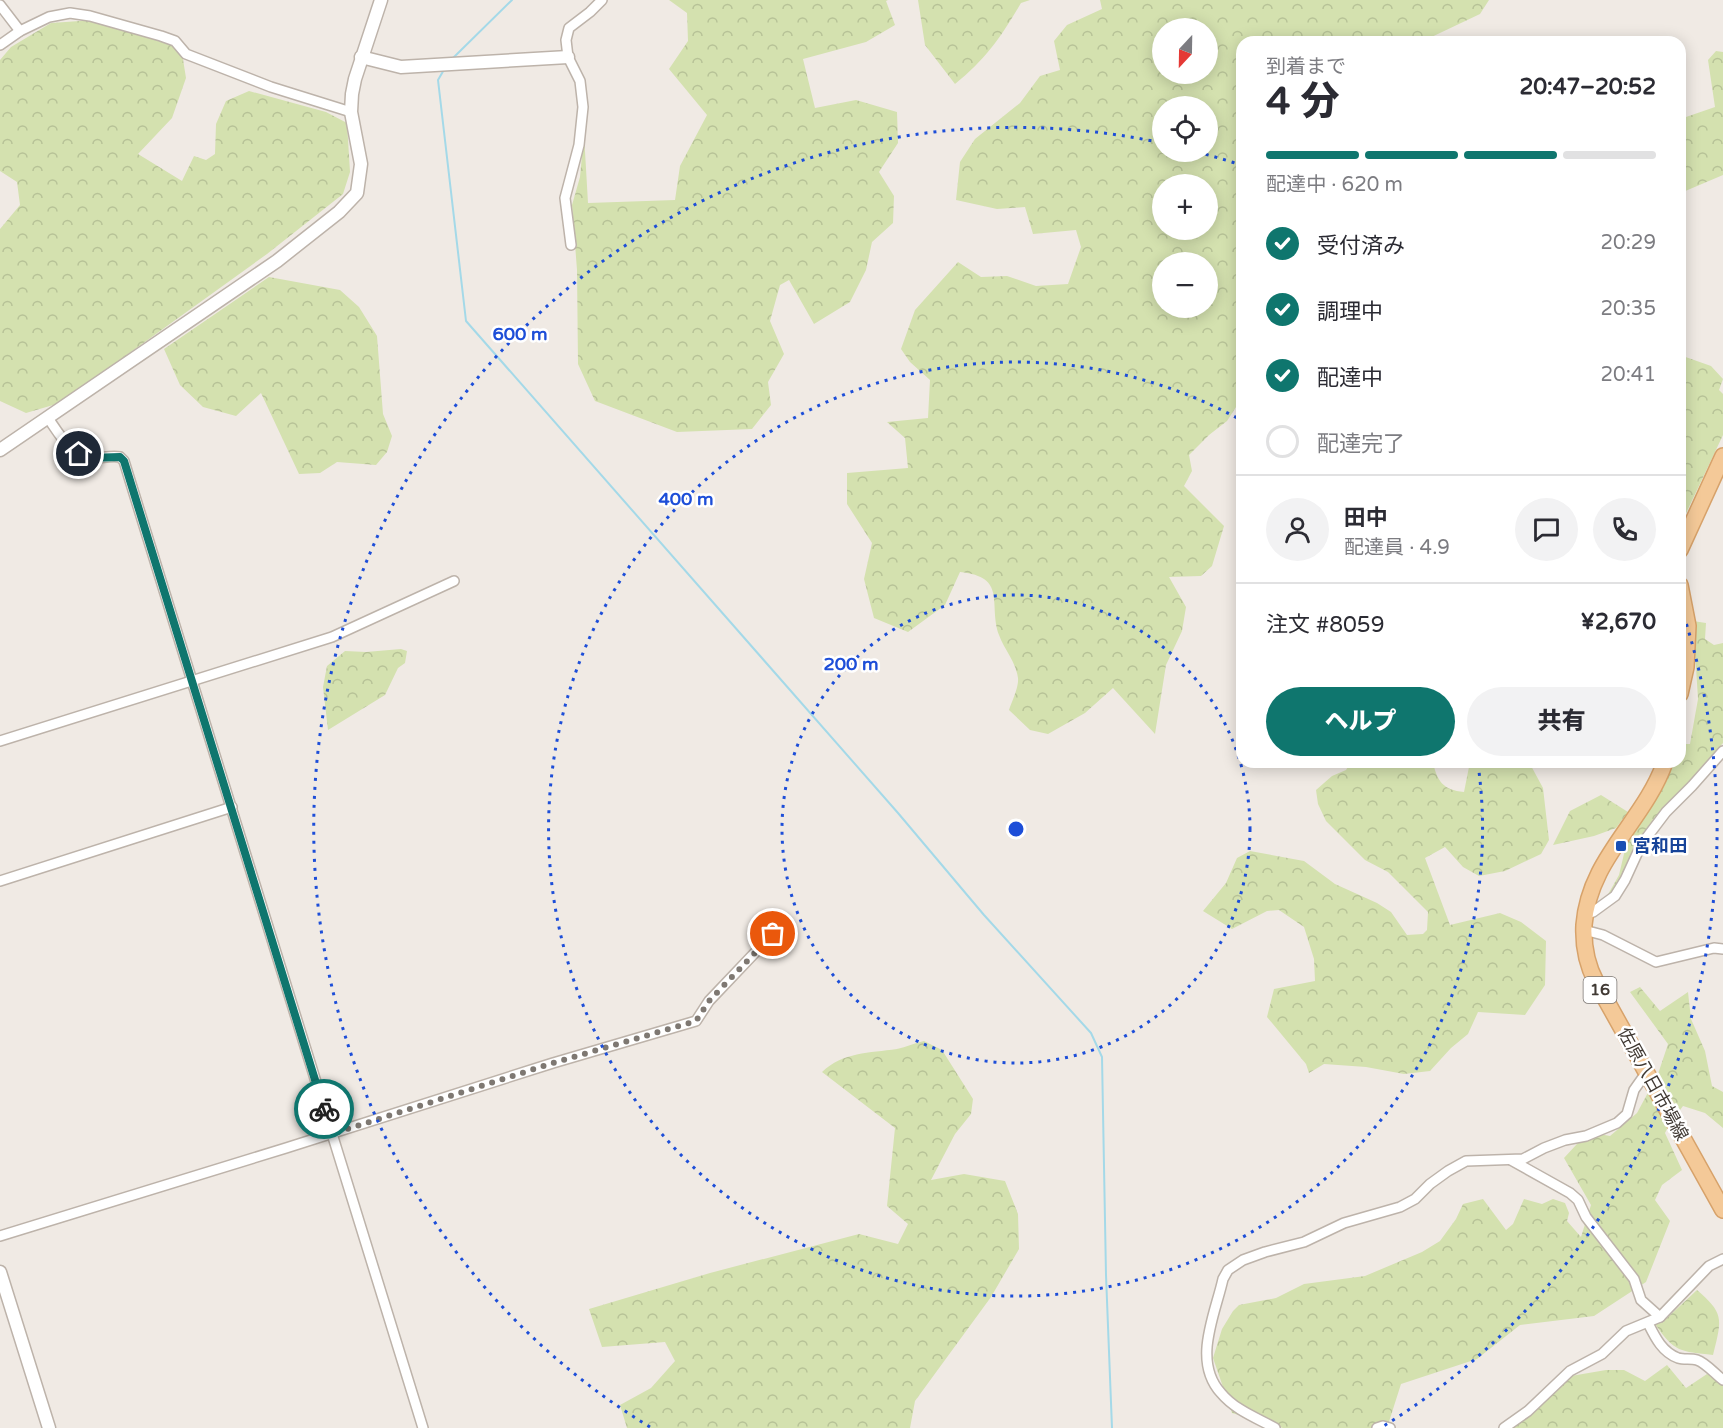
<!DOCTYPE html>
<html lang="ja">
<head>
<meta charset="utf-8">
<style>
  body { margin:0; font-family:"Varela Round","Noto Sans JP",sans-serif; background:#f2f2f3; color:#2b2b33; height:100vh; display:flex; flex-direction:column; font-size:22px; white-space:nowrap }
  * { box-sizing:border-box; margin:0 }
  p { font-size:20px; color:#7c7c81 }
  .icon { flex:none; width:33px; height:33px; fill:none; stroke:currentColor; stroke-width:2; stroke-linecap:round; stroke-linejoin:round }
  .map { position:relative; flex:1; overflow:hidden }
  .drawer { position:absolute; left:1236px; top:36px; width:450px; height:732px; display:flex; flex-direction:column; background:#fff; border-radius:18px; box-shadow:0 3px 15px #0003 }
  .drawer>* { flex:none }
  .needle { width:39px; rotate:202deg }
  .controls { position:absolute; left:1152px; top:18px; display:grid; gap:12px }
  .controls a { display:grid; place-items:center; width:66px; height:66px; border-radius:50%; background:#fff; box-shadow:0 3px 15px #0003; font-size:30px }
  .pin { position:absolute; display:grid; place-items:center; width:51px; height:51px; color:#fff; margin:-26px; border:3px solid #fff; border-radius:50%; box-shadow:0 2px 6px #0007 }
  .courier { position:absolute; display:grid; place-items:center; width:60px; height:60px; margin:-30px; border:4px solid #0f766e; border-radius:50%; background:#fff; color:#222; box-shadow:0 2px 8px #0007 }
  .head em { font-style:normal; font-weight:800 }
  .head div { display:flex; flex-direction:column-reverse }
  .head { display:flex; align-items:center; justify-content:space-between; height:102px; padding:0 30px }
  h1 { font-size:39px; font-weight:800; line-height:45px }
  .bar { display:grid; grid-template-columns:repeat(4,1fr); gap:9px 6px; align-content:center; height:72px; padding:0 30px }
  .bar i { height:8px; border-radius:4px; background:#e1e1e2 }
  .bar .current { background:#0f766e }
  .bar p { grid-column:span 4 }
  .line { display:flex; align-items:center; gap:15px; padding:0 30px; border-top:2px solid #e1e1e2 }
  .line div { flex:1 }
  .round { display:grid; place-items:center; flex:none; width:63px; height:63px; border-radius:32px; background:#f2f2f3 }
  ol { padding:0 30px; list-style:none }
  li { display:flex; align-items:center; gap:18px; height:66px }
  li p { margin-inline-start:auto }
  li .icon { padding:6px; border-radius:50%; background:#0f766e; color:#fff; stroke-width:4 }
  li:last-child { color:#7c7c81 }
  li i { width:33px; height:33px; border:3px solid #e1e1e2; border-radius:50% }
  .action { display:flex; gap:12px; margin-top:auto; padding:12px 30px }
  .action a { flex:1; height:69px; border-radius:36px; background:#0f766e; color:#fff; font-size:24px; font-weight:800; line-height:69px; text-align:center }
  .action a+a { background:#f2f2f3; color:#2b2b33 }
  .map>svg:first-child { display:block }
</style>
</head>
<body>
<div class="map">
<svg width="1723" height="1428" viewBox="0 0 1723 1428">
  <defs>
    <pattern id="forest-crowns" width="20" height="18" patternUnits="userSpaceOnUse" patternTransform="scale(1.5)"><rect width="20" height="18" fill="#d4e1af"/><path d="M2 6a3 3 0 1 1 6 0M12 15a3 3 0 1 1 6 0" fill="none" stroke="#b7c297"/></pattern>
  </defs>
  <rect width="100%" height="100%" fill="#f0eae4"/>
  <g fill="url(#forest-crowns)" fill-rule="evenodd">
    <path d="M669 0H888L886 1 895 25 866 42 803 59 815 108 856 100 897 112 898 143 879 172 894 196 893 223 872 242 866 270 850 302 814 324 789 280 780 285 770 321 784 354 768 382 771 405 752 429 677 432 595 401 578 364 577 270 572 205 580 177 584 134 588 203 675 200 680 166 707 115 669 69 688 41 687 13Z"/>
    <path d="M918 0H1030L1021 3C1001 37 986 59 955 84L925 45Z"/>
    <path d="M1100 0H1489L1480 14 1421 42H1242V379L1239 380 1238 404 1227 421 1209 435 1189 455 1192 471 1184 486 1224 526 1212 566 1201 576 1169 577 1186 607 1182 631 1166 665 1155 734 1113 688 1085 713 1048 734 1030 730 1009 710C1012 701 1019 687 1018 678 1016 662 1004 649 999 635 988 604 1008 577 960 572L945 605 908 632 874 618 864 579 872 543 847 504V473L908 468 905 438 887 422 928 418 930 380 910 362 901 349 915 310 958 262 981 277 1007 276 1036 286 1068 284 1081 247 1076 230 1033 234 1025 207 997 209 956 200 960 162 975 139 1020 103 1040 76 1060 70 1054 41 1067 25 1102 9ZM1162 28H1208V74H1162ZM1162 106H1208V152H1162ZM1162 184H1208V230H1162ZM1162 262H1208V308H1162Z"/>
    <path d="M94 20 168 43 182 53 186 78 172 118 138 154 182 181 194 156 206 160 215 154 216 124 226 101 249 91 326 112 347 123 350 172 343 194 267 254 60 403 26 413 0 401V229L20 205 17 182 0 171V60L11 47 51 23Z"/>
    <path d="M1716 51 1723 52V175L1683 192 1680 198V96L1686 117 1715 107 1708 60Z"/>
    <path d="M269 277 340 290 359 307 377 336 383 414 392 436 387 452 376 465 337 462 320 473 299 474 261 393 236 416 203 407 180 385 164 349Z"/>
    <path d="M1680 355 1711 366 1723 379 1719 390 1723 394V435L1680 526Z"/>
    <path d="M1693 621 1706 623 1705 639 1714 645 1723 643V743L1666 808 1616 892 1606 898 1619 875 1628 837 1640 824 1665 781 1672 762H1680V744H1690L1698 699Z"/>
    <path d="M401 649 407 651 405 663 398 668 385 695 328 730 323 687 327 666 345 651 366 652Z"/>
    <path d="M1351 762H1433C1437 781 1443 790 1464 792L1470 762H1529L1543 788 1549 840 1541 854 1505 871 1479 876 1463 867 1445 847 1425 858 1450 925 1500 913 1521 922 1546 941 1545 985 1525 1015 1478 1012 1468 1034 1451 1048 1430 1071 1404 1074 1366 1067 1324 1064 1309 1073 1306 1064 1267 1017 1274 989 1315 981 1314 959 1304 927 1279 910 1267 911 1232 929 1203 911 1226 883 1237 858 1250 851 1304 861 1335 884 1377 903 1391 912 1407 935 1423 934 1427 930 1428 912 1388 872 1365 860 1326 821 1318 804 1316 790 1332 776 1346 770Z"/>
    <path d="M1601 795 1628 812 1616 828 1594 836 1553 845 1570 811Z"/>
    <path d="M1640 987 1660 1011 1688 992 1691 1019 1705 1051 1712 1086 1723 1092V1128L1705 1113 1683 1106 1669 1125 1665 1133 1682 1170 1662 1185 1655 1200 1670 1221 1646 1282 1594 1316 1520 1325 1477 1359 1401 1384 1387 1428H1283L1232 1413 1213 1358 1222 1329 1233 1311 1239 1305 1276 1298 1304 1284 1365 1276 1422 1252 1440 1241 1456 1219 1463 1204 1483 1199 1506 1230 1513 1224 1524 1199 1542 1204 1553 1199 1565 1203 1569 1213 1567 1221 1581 1237 1591 1205 1564 1158 1588 1132 1610 1136 1637 1113 1658 1074 1668 1044 1630 992Z"/>
    <path d="M924 1041 942 1050 973 1099 971 1114 955 1134 931 1180 964 1174 1005 1181 1018 1214 1019 1249 991 1297 915 1401 910 1428H627L620 1405 651 1388 675 1361 665 1342 602 1347 589 1309 710 1273 859 1234 898 1244 908 1224 887 1206 895 1128 822 1072C843 1052 869 1053 897 1049 906 1047 915 1043 924 1041Z"/>
    <path d="M1697 1290C1723 1313 1723 1317 1713 1355 1680 1351 1675 1353 1655 1324L1667 1318Z"/>
    <path d="M1667 1365 1686 1388 1707 1374 1723 1382V1428H1500L1546 1392 1564 1383 1571 1376 1606 1370H1624L1645 1381Z"/>
  </g>
  <g fill="none" stroke-linecap="round" stroke-linejoin="round">
    <g stroke="#a4d9e8" stroke-width="2">
      <path d="M452 59 512 0"/>
      <path d="M445 68 438 80 466 321 898 813 984 915 1091 1033 1102 1057 1106 1275 1112 1428"/>
    </g>
    <defs>
      <g id="minor">
        <path d="M0 5 20 31"/>
        <path d="M0 45 20 31 49 17 70 13 90 16 161 36 175 41 186 54 271 87 351 112"/>
        <path d="M571 245 565 198 579 145 583 107 580 81 568 57 566 40 569 28 590 12 602 0"/>
        <path d="M48 418C58 432 70 455 90 458 100 459 110 455 120 457L124 461 423 1428"/>
        <path d="M0 741 332 637 454 581"/>
        <path d="M0 881 232 807"/>
        <path d="M1585 915 1593 912 1615 896 1625 880 1641 845 1666 812 1692 786 1723 751"/>
        <path d="M1584 930 1603 935 1656 962 1714 948 1723 949"/>
        <path d="M1511 1160 1570 1193 1578 1200 1586 1217 1634 1279 1641 1300 1660 1317"/>
        <path d="M0 1236 286 1148 553 1063 696 1021 709 1001 786 920"/>
        <path d="M1648 1323C1655 1337 1662 1352 1678 1358 1684 1360 1691 1358 1697 1360 1706 1363 1715 1374 1723 1380"/>
        <path d="M1275 1428C1257 1418 1235 1410 1221 1393 1192 1361 1215 1315 1223 1279L1228 1270 1243 1260 1265 1252 1304 1242 1344 1223 1400 1207 1415 1199 1430 1184 1448 1171 1466 1161 1523 1159 1544 1148 1565 1140 1586 1136 1617 1123 1627 1114 1634 1090 1646 1073"/>
        <path d="M1377 1428 1383 1426 1390 1428"/>
        <path d="M1504 1428 1528 1411 1570 1371 1602 1354 1626 1331 1660 1317 1709 1266 1723 1259"/>
      </g>
      <g id="tertiary">
        <path d="M361 57 401 67 568 57"/>
        <path d="M0 450 277 261 339 212 357 193 361 164 351 112 352 94 355 79 381 0"/>
        <path d="M0 1272 49 1428"/>
      </g>
      <g id="primary">
        <path d="M1680 550 1723 456"/>
        <path d="M1680 585 1688 626 1686 667 1680 694"/>
        <path d="M1665 762C1644 822 1589 858 1584 925 1583 946 1586 963 1596 982L1723 1210"/>
      </g>
    </defs>
    <use href="#minor" stroke="#bdb3aa" stroke-width="12"/>
    <use href="#tertiary" stroke="#bdb3aa" stroke-width="15"/>
    <use href="#primary" stroke="#d7a26a" stroke-width="18"/>
    <use href="#minor" stroke="#fff" stroke-width="9"/>
    <use href="#tertiary" stroke="#fff" stroke-width="12"/>
    <use href="#primary" stroke="#f4c998" stroke-width="15"/>
  </g>
  <g fill="none" stroke-linecap="round" stroke-linejoin="round">
    <path stroke="#7e7872" stroke-width="6" stroke-dasharray="0 10.8" d="M324 1109 332 1134 553 1063 696 1021 709 1001 773 934"/>
    <path stroke="#0f766e" stroke-width="8" d="M79 454 88 458 120 457 124 461 324 1109"/>
  </g>
  <g fill="none" stroke="#1d4ed8" stroke-width="3" stroke-dasharray="3 6">
    <circle cx="1016" cy="829" r="234"/>
    <path d="M1478 764A467 467 0 1 1 1239 419"/>
    <path d="M650 1427A701 701 0 0 1 1162 143M1197 152A701 701 0 0 1 1238 164M1681 607A701 701 0 0 1 1382 1427"/>
  </g>
  <rect fill="#1a4fb4" stroke="#fff" stroke-width="2" x="1615" y="840" width="12" height="12" rx="3"/>
  <g text-anchor="middle" dominant-baseline="central" stroke-width="5" stroke-linejoin="round" paint-order="stroke">
    <rect fill="#fff" stroke="#7a7571" stroke-width="1.5" x="1583.5" y="977" width="33" height="26" rx="4.5"/>
    <g font-size="16" font-weight="bold" fill="#413a34">
      <text x="1600" y="990">16</text>
    </g>
    <g font-size="18" font-weight="bold" fill="#164399" stroke="#fff" text-anchor="start">
      <text x="1633" y="846">宮和田</text>
    </g>
    <g font-size="18" fill="#413a34" stroke="#fff">
      <text transform="translate(1653 1084) rotate(61)">佐原八日市場線</text>
    </g>
  </g>
  <circle cx="1016" cy="829" r="9" fill="#1d4ed8" stroke="#fff" stroke-width="3"/>
  <g font-size="18" text-anchor="middle" font-weight="bold" fill="#1d4ed8" stroke="#fff" stroke-width="5" stroke-linejoin="round" paint-order="stroke">
    <text x="520" y="340">600 m</text>
    <text x="686" y="505">400 m</text>
    <text x="851" y="670">200 m</text>
  </g>
</svg>
<div class="controls">
<a><svg class="needle" viewBox="-14 -14 28 28"><path d="M0-13l5 13h-10z" fill="#e53935"/><path d="M0 13l5-13h-10z" fill="#7c7c81"/></svg></a>
<a><svg class="icon" aria-label="locate" viewBox="0 0 24 24"><circle cx="12" cy="12" r="6"/><path d="M12 2v4M12 18v4M2 12h4M18 12h4"/></svg></a>
<a>+</a>
<a>−</a>
</div>
<div class="pin" style="left:773px;top:934px;background:#ea580c"><svg class="icon" aria-label="bag" viewBox="0 0 24 24"><path d="M5 8h14l-1 12H6zM9 8a3 3 0 0 1 6 0"/></svg></div>
<div class="pin" style="left:79px;top:454px;background:#1f2937"><svg class="icon" aria-label="home" viewBox="0 0 24 24"><path d="M3 11l9-7 9 7M6 9v11h12V9"/></svg></div>
<div class="courier" style="left:324px;top:1109px"><svg class="icon" aria-label="bike" viewBox="0 0 24 24"><circle cx="6" cy="16" r="4"/><circle cx="18" cy="16" r="4"/><path d="M6 16l4-8h5l3 8M10 8l3 8H6M13 5h3"/></svg></div>
<section class="drawer">
<div class="head"><div><h1>4 分</h1><p>到着まで</p></div><em>20:47–20:52</em></div>
<div class="bar"><i class="current"></i><i class="current"></i><i class="current"></i><i></i><p>配達中 · 620 m</p></div>
<ol>
<li><svg class="icon" aria-label="check" viewBox="0 0 24 24"><path d="M5 12l5 5 9-10"/></svg>受付済み<p>20:29</p></li>
<li><svg class="icon" aria-label="check" viewBox="0 0 24 24"><path d="M5 12l5 5 9-10"/></svg>調理中<p>20:35</p></li>
<li><svg class="icon" aria-label="check" viewBox="0 0 24 24"><path d="M5 12l5 5 9-10"/></svg>配達中<p>20:41</p></li>
<li><i></i>配達完了</li>
</ol>
<div class="line" style="height:108px"><a class="round"><svg class="icon" aria-label="person" viewBox="0 0 24 24"><circle cx="12" cy="8" r="4"/><path d="M4 21q1-7 8-7t8 7"/></svg></a><div><b>田中</b><p>配達員 · 4.9</p></div><a class="round"><svg class="icon" aria-label="chat" viewBox="0 0 24 24"><path d="M4 5h16v11H9l-5 4z"/></svg></a><a class="round"><svg class="icon" aria-label="phone" viewBox="0 0 24 24"><path d="M5 4h4l2 5-3 2q2 4 5 5l2-3 5 2v4C11 20 4 13 5 4z"/></svg></a></div>
<div class="line" style="height:78px"><div>注文 #8059</div><b>¥2,670</b></div>
<div class="action"><a>ヘルプ</a><a>共有</a></div>
</section>
</div>
</body>
</html>
